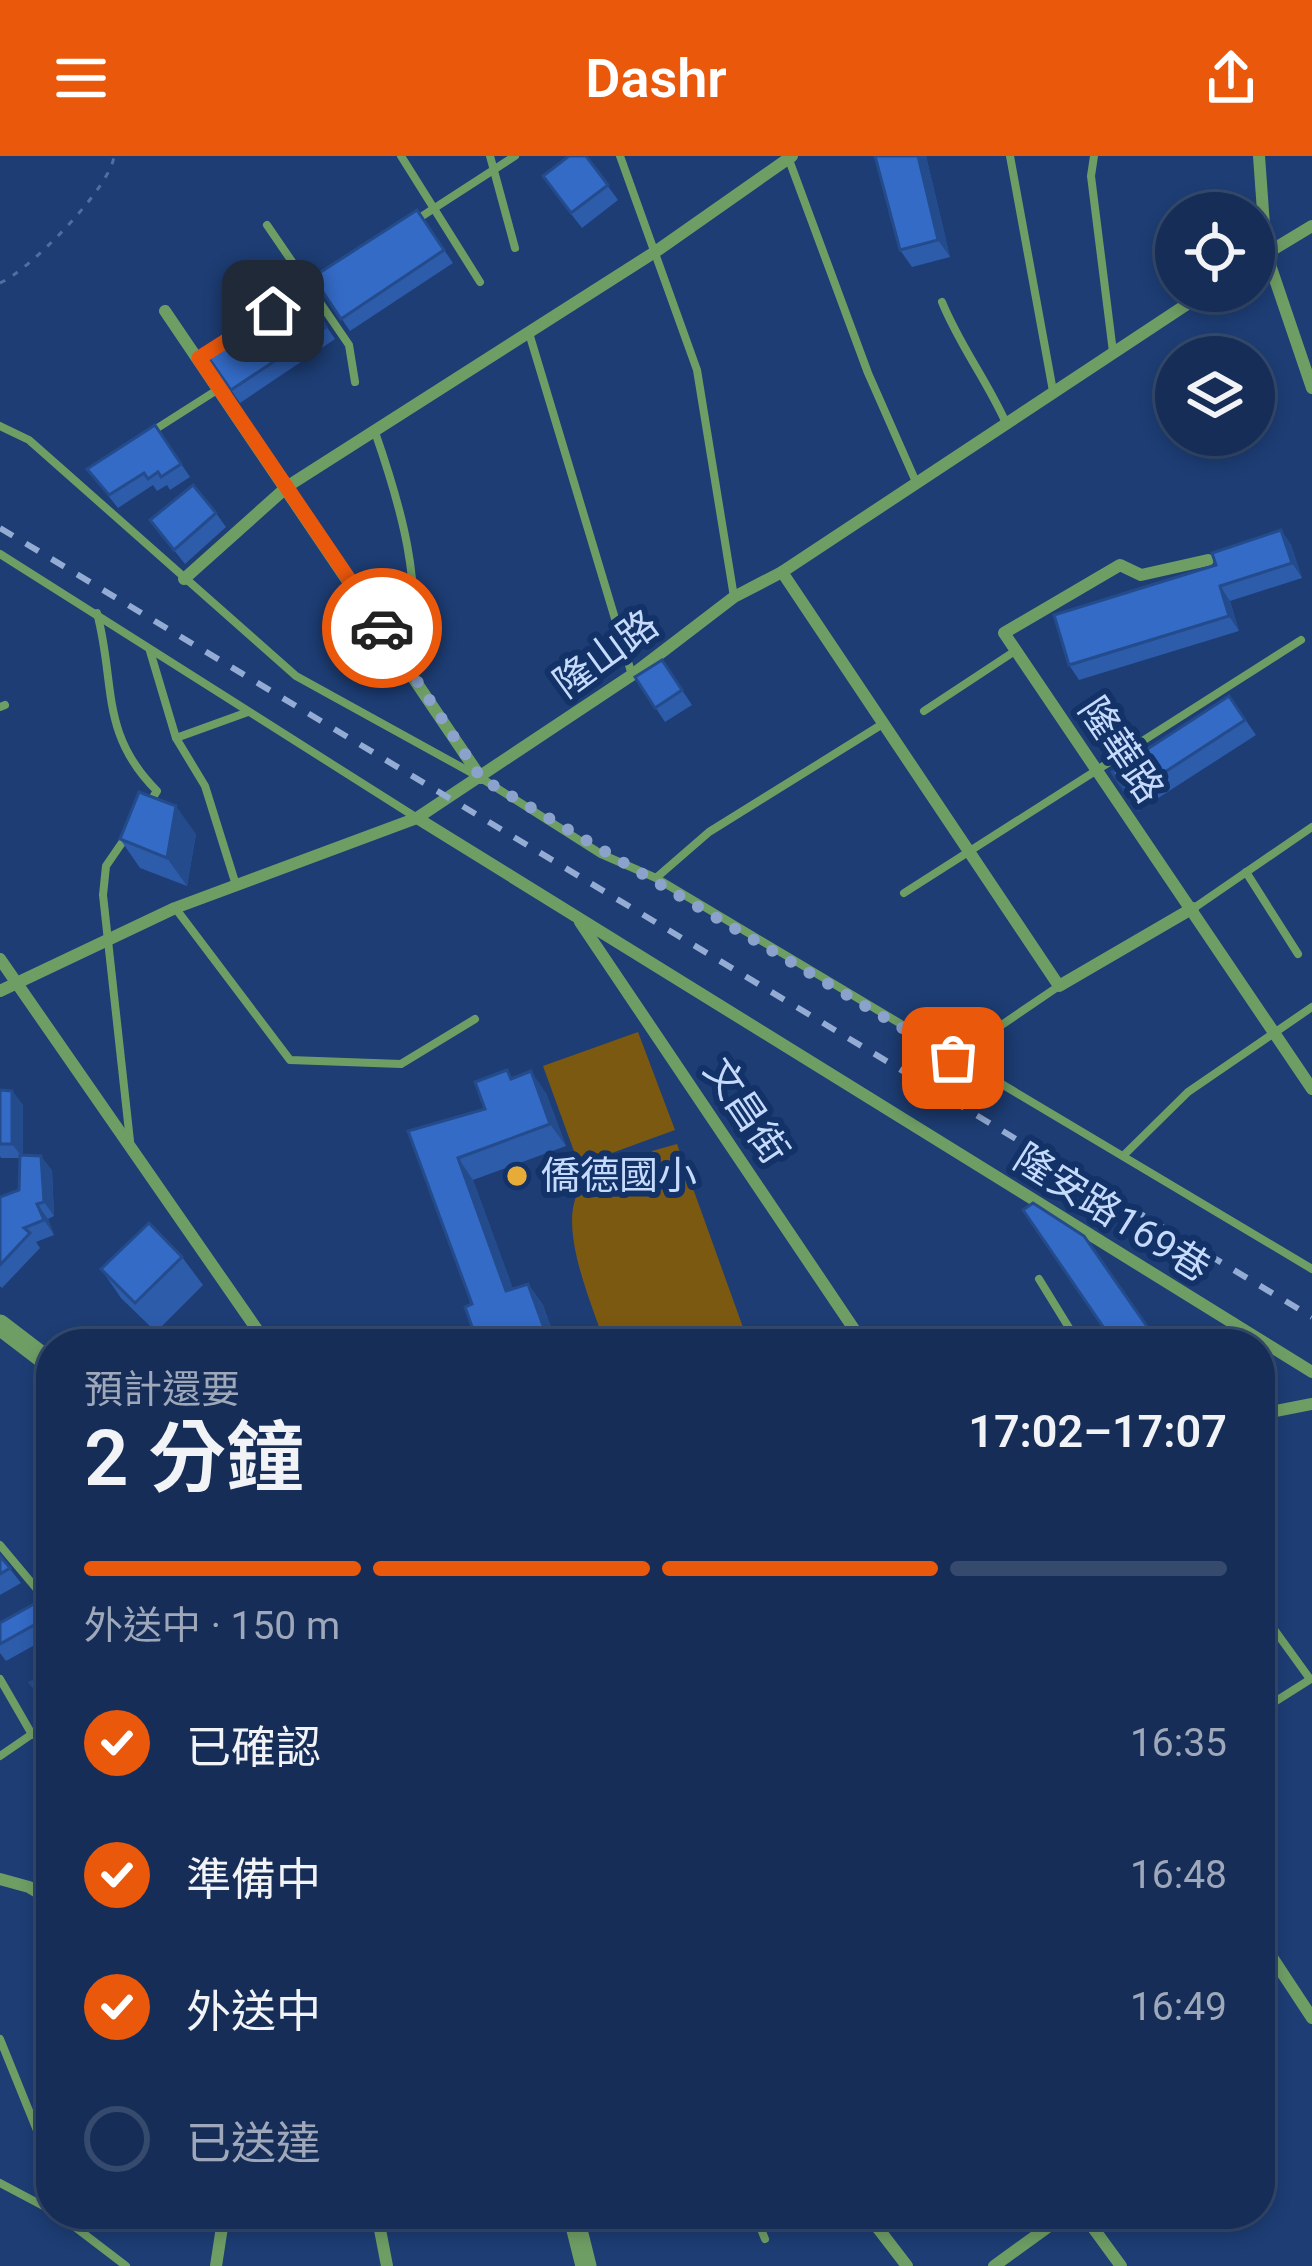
<!DOCTYPE html>
<html lang="zh-TW">
<head>
<meta charset="utf-8">
<style>
  body { margin:0; font-family:Roboto,"Noto Sans TC",sans-serif; background:#1f365d; color:#f1f3f6; height:100vh; display:flex; flex-direction:column; font-size:45px; white-space:nowrap }
  * { box-sizing:border-box; margin:0 }
  p { font-size:39px; color:#9ea8ba }
  .icon { flex:none; width:66px; height:66px; fill:none; stroke:currentColor; stroke-width:2; stroke-linecap:round; stroke-linejoin:round }
  .map { position:relative; flex:1; overflow:hidden }
  .drawer { position:absolute; left:36px; top:1173px; width:1239px; height:900px; display:flex; flex-direction:column; background:#162e57; border-radius:48px; box-shadow:0 6px 18px #0003,0 0 0 3px #354a6d }
  .drawer>* { flex:none }
  .tools { position:absolute; left:1155px; top:36px; display:grid; gap:24px }
  .tools a { display:grid; place-items:center; width:120px; height:120px; border-radius:50%; background:#162e57; box-shadow:0 6px 18px #0003,0 0 0 3px #354a6d; font-size:60px }
  .pin { position:absolute; display:grid; place-items:center; width:102px; height:102px; color:#fff; margin:-51px; border-radius:24px; box-shadow:0 6px 18px #0006 }
  .courier { position:absolute; display:grid; place-items:center; width:120px; height:120px; margin:-60px; border:9px solid #ea580c; border-radius:50%; background:#fff; color:#222; box-shadow:0 3px 15px #0007 }
  .summary em { font-style:normal; font-weight:600 }
  .summary div { display:flex; flex-direction:column-reverse }
  .summary { display:flex; align-items:center; justify-content:space-between; height:204px; padding:0 48px }
  h1 { font-size:78px; font-weight:600; line-height:90px }
  .bar { display:grid; grid-template-columns:repeat(4,1fr); gap:18px 12px; align-content:center; height:144px; padding:0 48px }
  .bar i { height:15px; border-radius:9px; background:#354a6d }
  .bar .selected { background:#ea580c }
  .bar p { grid-column:span 4 }
  ol { padding:0 48px; list-style:none }
  li { display:flex; align-items:center; gap:36px; height:132px }
  li p { margin-inline-start:auto }
  li .icon { padding:12px; border-radius:50%; background:#ea580c; color:#fff; stroke-width:4 }
  li:last-child { color:#9ea8ba }
  li i { width:66px; height:66px; border:6px solid #354a6d; border-radius:50% }
  header { display:flex; justify-content:space-between; align-items:center; height:156px; padding:0 48px; background:#ea580c; color:#fff; font-size:54px; font-weight:600 }
  .map>svg:first-child { display:block }
</style>
</head>
<body>
<header><svg class="icon" aria-label="menu" viewBox="0 0 24 24"><path d="M4 6h16M4 12h16M4 18h16"/></svg>Dashr<svg class="icon" aria-label="share" viewBox="0 0 24 24"><path d="M12 15V3M7 8l5-5 5 5M5 13v7h14v-7"/></svg></header>
<div class="map">
<svg width="1312" height="2110" viewBox="0 0 1312 2110">
  <rect width="100%" height="100%" fill="#1d3d74"/>
  <g fill="#7c5911">
    <path d="M638 876 675 974 579 1009 543 910Z"/>
    <path d="M677 988 749 1188H605C582 1119 523 996 657 1010L652 995Z"/>
  </g>
  <g fill="none" stroke-linecap="round" stroke-linejoin="round">
    <path stroke="#516e9e" stroke-width="3" stroke-dasharray="6 9" stroke-linecap="butt" d="M0 127C30 114 111 31 114 0"/>
    <g stroke="#6f9e65" stroke-width="8">
      <path d="M401 0 480 126"/>
      <path d="M490 0 515 92"/>
      <path d="M620 0 697 214 734 441"/>
      <path d="M1010 0 1053 235"/>
      <path d="M1094 0 1091 20 1113 196"/>
      <path d="M788 1 868 217 916 326"/>
      <path d="M413 66 515 0"/>
      <path d="M267 69 349 189 355 226"/>
      <path d="M296 140 324 122"/>
      <path d="M942 146C960 190 986 223 1006 267"/>
      <path d="M529 177 632 519"/>
      <path d="M199 202 228 183"/>
      <path d="M0 270 29 284 296 520 481 622 601 698 656 722 1312 1113"/>
      <path d="M375 276C399 345 427 435 406 507"/>
      <path d="M148 278 217 234"/>
      <path d="M0 398 417 662"/>
      <path d="M97 457C116 528 99 577 157 635L150 646"/>
      <path d="M150 495 176 582 205 630 236 729"/>
      <path d="M0 551 5 549"/>
      <path d="M924 555 1015 495"/>
      <path d="M176 582 248 556"/>
      <path d="M128 678 106 710 103 739 130 985"/>
      <path d="M1246 716 1298 798"/>
      <path d="M656 722 709 676 881 569"/>
      <path d="M904 737 1301 484"/>
      <path d="M1194 752 1312 671"/>
      <path d="M176 753 290 904 401 908 475 863"/>
      <path d="M953 902 1059 830"/>
      <path d="M1124 999 1188 936 1312 851"/>
      <path d="M1039 1123 1079 1188"/>
      <path d="M0 1389 51 1450"/>
      <path d="M1260 1454 1310 1523"/>
      <path d="M0 1523 30 1575 51 1594"/>
      <path d="M1260 1555 1311 1523"/>
      <path d="M0 1600 51 1565"/>
      <path d="M0 1883 51 2009"/>
      <path d="M0 2027 51 2054"/>
      <path d="M58 2058 126 2110"/>
      <path d="M755 2058 765 2083"/>
    </g>
    <g stroke="#6f9e65" stroke-width="12">
      <path d="M1259 0 1266 97 1312 232"/>
      <path d="M1254 105 1312 70"/>
      <path d="M165 155 481 622"/>
      <path d="M1208 404 1141 419 1120 409 1004 477 1312 933"/>
      <path d="M782 416 1059 830 1193 752"/>
      <path d="M184 423 288 330 658 94 792 0"/>
      <path d="M417 662 1312 1216"/>
      <path d="M580 766 864 1188"/>
      <path d="M0 803 267 1188"/>
      <path d="M0 835 175 752 417 662 632 519 734 441 782 416 1207 135"/>
      <path d="M1260 1258 1312 1248"/>
      <path d="M0 1723 29 1731 51 1744"/>
      <path d="M1260 1783 1312 1862"/>
      <path d="M377 2058 387 2110"/>
      <path d="M867 2058 907 2110"/>
      <path d="M1083 2058 1121 2110"/>
      <path d="M216 2110 224 2058"/>
      <path d="M994 2110 1066 2058"/>
    </g>
    <g stroke="#6f9e65" stroke-width="21">
      <path d="M0 1169 51 1208"/>
      <path d="M573 2058 586 2110"/>
    </g>
    <path stroke="#94abd4" stroke-width="6" stroke-dasharray="15 15" stroke-linecap="butt" d="M0 372 1312 1161"/>
  </g>
  <g fill="#2d5cab">
    <path d="M586 0 618 44 582 72 553 35Z"/>
    <path d="M926 0 950 101 912 111 900 94Z"/>
    <path d="M417 54 453 107 350 175 313 121Z"/>
    <path d="M302 134 335 183 240 247 206 198Z"/>
    <path d="M155 269 190 321 170 334 167 329 157 335 153 329 118 352 87 313Z"/>
    <path d="M216 357 226 371 185 408 150 364Z"/>
    <path d="M1281 374 1291 389 1302 422 1230 445 1239 475 1079 524 1069 509 1216 409Z"/>
    <path d="M662 504 692 549 665 566 635 521Z"/>
    <path d="M1229 540 1256 579 1138 655 1112 616Z"/>
    <path d="M196 678 187 730 140 712 120 683Z"/>
    <path d="M513 922 546 937 566 990 473 1024 513 1133 528 1128 543 1149 557 1188H478L472 1148 408 975 485 953Z"/>
    <path d="M0 934 12 935 23 949V999L52 1014 54 1060 48 1063 54 1079 36 1086 40 1092 2 1132 0 1130V1041L19 1034 20 1002H1L0 1000Z"/>
    <path d="M1084 1080 1158 1187 1115 1188Z"/>
    <path d="M182 1101 203 1129 156 1176 121 1142 101 1113Z"/>
    <path d="M0 1400 21 1427 0 1439Z"/>
    <path d="M44 1463 51 1475V1480L6 1505 0 1497V1467Z"/>
  </g>
  <g fill="#244b8b">
    <path d="M918 0H926L950 101 938 84Z"/>
    <path d="M1281 374 1291 389 1302 422 1292 407Z"/>
    <path d="M1220 430 1230 445 1239 475 1229 460Z"/>
    <path d="M176 650 196 678 187 730 167 702Z"/>
    <path d="M531 915 546 937 566 990 550 968Z"/>
    <path d="M12 935 23 949V1002L12 988Z"/>
    <path d="M41 1000 52 1014 54 1060 44 1046Z"/>
    <path d="M458 1002 473 1024 522 1157 506 1135Z"/>
    <path d="M37 1048 48 1063 54 1079 44 1064Z"/>
    <path d="M528 1128 543 1149 557 1188H551L549 1186Z"/>
  </g>
  <g fill="#346bc7" stroke="#244b8b" stroke-width="3">
    <path d="M569 0H586L608 29 571 57 543 20Z"/>
    <path d="M875 0H918L938 84 900 94Z"/>
    <path d="M417 54 444 94 341 163 313 121Z"/>
    <path d="M302 134 326 171 231 234 206 198Z"/>
    <path d="M155 269 181 308 161 321 158 316 148 323 144 317 109 339 87 313Z"/>
    <path d="M193 329 216 357 174 394 150 364Z"/>
    <path d="M1281 374 1292 407 1220 430 1229 460 1069 509 1054 459 1216 409 1212 397Z"/>
    <path d="M662 504 682 534 655 552 635 521Z"/>
    <path d="M1229 540 1245 564 1128 640 1112 616Z"/>
    <path d="M139 636 176 650 167 702 120 683Z"/>
    <path d="M507 914 511 923 531 915 550 968 458 1002 506 1135 528 1128 549 1186 544 1188H478L465 1151 472 1148 408 975 485 953 475 926Z"/>
    <path d="M0 934 12 935V988H0Z"/>
    <path d="M20 999 41 1000 44 1046 37 1048 44 1064 24 1072 30 1077 0 1109V1041L19 1034Z"/>
    <path d="M1033 1047 1084 1080 1148 1172 1125 1188H1115L1023 1054Z"/>
    <path d="M149 1067 182 1101 135 1147 101 1113Z"/>
    <path d="M0 1400 10 1412 0 1418Z"/>
    <path d="M34 1448 43 1464 0 1488V1467Z"/>
    <path d="M51 1515V1545L48 1547 30 1527Z"/>
  </g>
  <g fill="none" stroke-linecap="round" stroke-linejoin="round">
    <path stroke="#8ba3cc" stroke-width="12" stroke-dasharray="0 21.6" d="M382 472 481 622 953 902"/>
    <path stroke="#ea580c" stroke-width="15" d="M273 155 199 202 382 472"/>
  </g>
  <circle fill="#e7ac37" stroke="#123268" stroke-width="4.5" cx="517" cy="1020" r="12"/>
  <g text-anchor="middle" dominant-baseline="central" stroke-width="12" stroke-linejoin="round" paint-order="stroke">
    <g font-size="39" fill="#c6dafc" stroke="#123268">
      <text transform="translate(606 498) rotate(-36)">隆山路</text>
      <text transform="translate(1121 594) rotate(56)">隆華路</text>
      <text transform="translate(746 955) rotate(56)">文昌街</text>
      <text transform="translate(1112 1057) rotate(32)">隆安路169巷</text>
    </g>
    <g font-size="39" fill="#c6dafc" stroke="#123268" text-anchor="start">
      <text x="541" y="1020">僑德國小</text>
    </g>
  </g>
</svg>
<div class="tools">
<a><svg class="icon" aria-label="locate" viewBox="0 0 24 24"><circle cx="12" cy="12" r="6"/><path d="M12 2v4M12 18v4M2 12h4M18 12h4"/></svg></a>
<a><svg class="icon" aria-label="layers" viewBox="0 0 24 24"><path d="M12 4l9 5-9 5-9-5zM3 14l9 5 9-5"/></svg></a>
</div>
<div class="pin" style="left:953px;top:902px;background:#ea580c"><svg class="icon" aria-label="bag" viewBox="0 0 24 24"><path d="M5 8h14l-1 12H6zM9 8a3 3 0 0 1 6 0"/></svg></div>
<div class="pin" style="left:273px;top:155px;background:#1f2937"><svg class="icon" aria-label="home" viewBox="0 0 24 24"><path d="M3 11l9-7 9 7M6 9v11h12V9"/></svg></div>
<div class="courier" style="left:382px;top:472px"><svg class="icon" aria-label="car" viewBox="0 0 24 24"><path d="M5 17H2v-5l4-1 3-4h7l3 4 3 1v5h-3M9 17h6M6 11h13"/><circle cx="7" cy="17" r="2"/><circle cx="17" cy="17" r="2"/></svg></div>
<section class="drawer">
<div class="summary"><div><h1>2 分鐘</h1><p>預計還要</p></div><em>17:02–17:07</em></div>
<div class="bar"><i class="selected"></i><i class="selected"></i><i class="selected"></i><i></i><p>外送中 · 150 m</p></div>
<ol>
<li><svg class="icon" aria-label="check" viewBox="0 0 24 24"><path d="M5 12l5 5 9-10"/></svg>已確認<p>16:35</p></li>
<li><svg class="icon" aria-label="check" viewBox="0 0 24 24"><path d="M5 12l5 5 9-10"/></svg>準備中<p>16:48</p></li>
<li><svg class="icon" aria-label="check" viewBox="0 0 24 24"><path d="M5 12l5 5 9-10"/></svg>外送中<p>16:49</p></li>
<li><i></i>已送達</li>
</ol>
</section>
</div>
</body>
</html>
